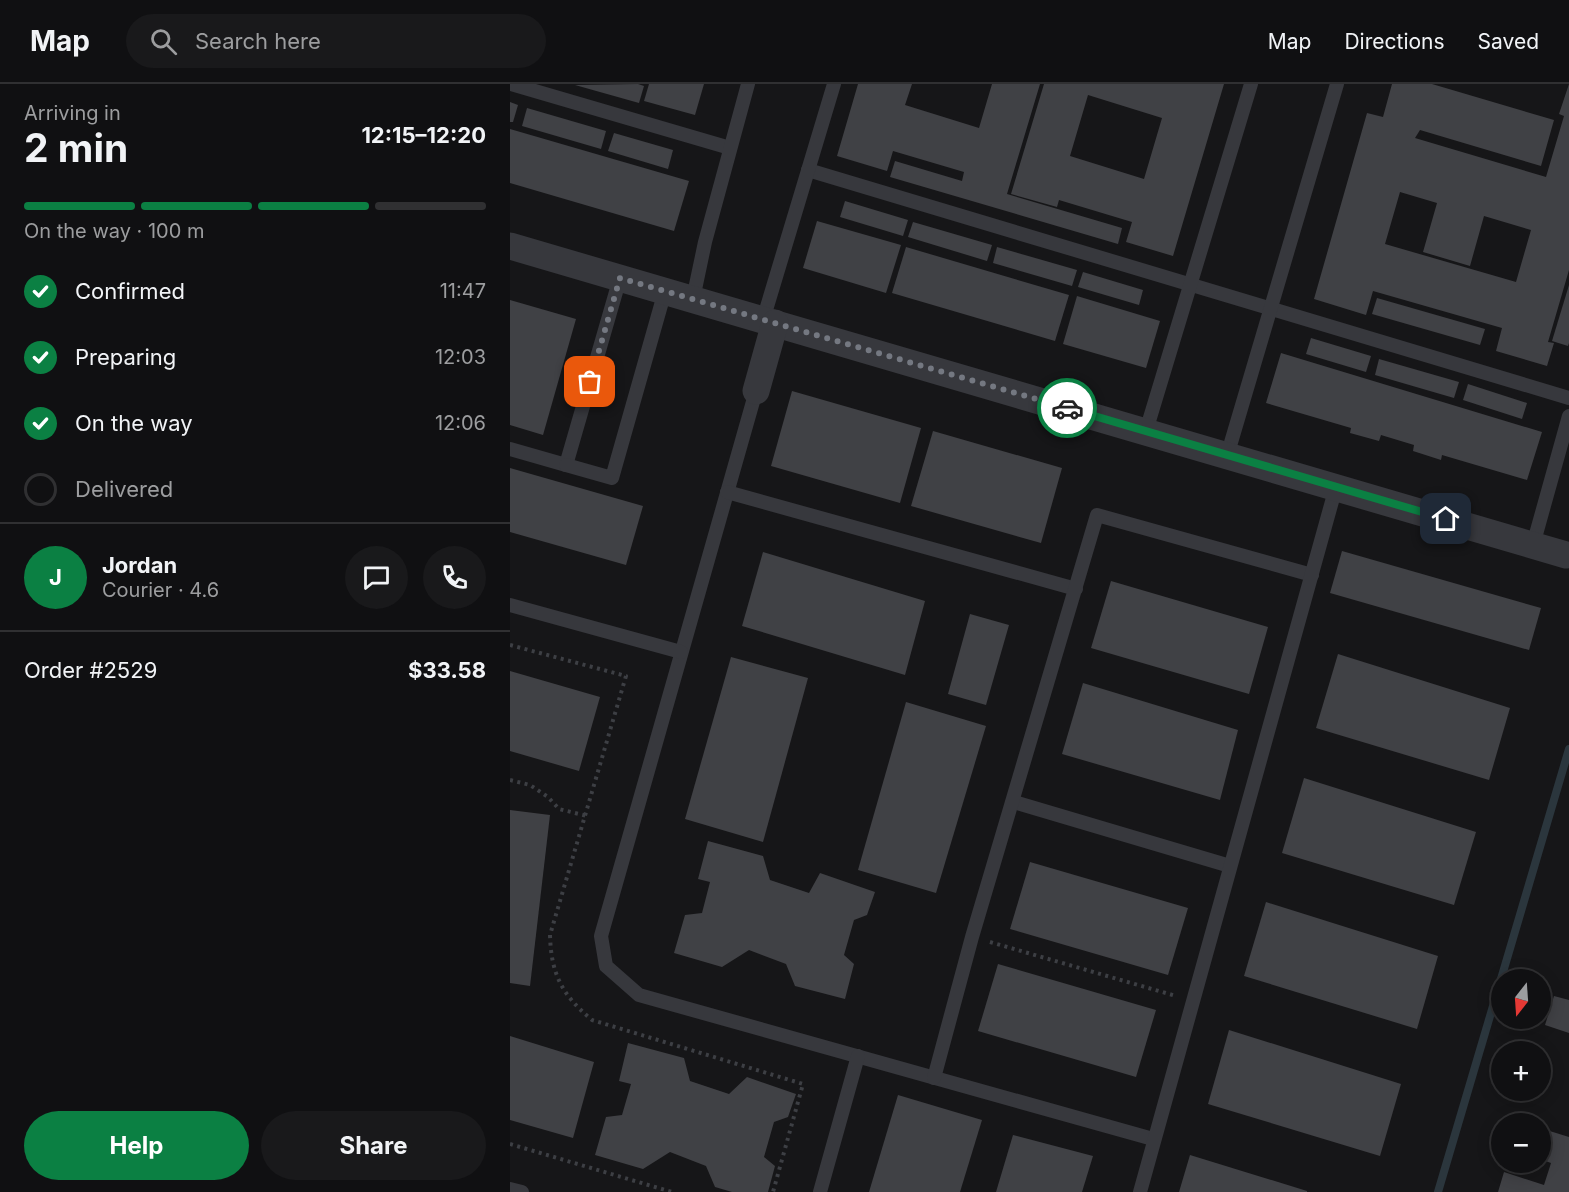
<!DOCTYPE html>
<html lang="en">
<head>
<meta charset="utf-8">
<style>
  body { margin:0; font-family:Inter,sans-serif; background:#19191b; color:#f1f3f6; height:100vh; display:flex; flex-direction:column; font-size:22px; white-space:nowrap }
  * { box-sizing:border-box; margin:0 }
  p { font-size:20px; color:#9c9d9f }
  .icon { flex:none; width:33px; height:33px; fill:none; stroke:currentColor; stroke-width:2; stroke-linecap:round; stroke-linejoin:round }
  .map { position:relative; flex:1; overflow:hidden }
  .sheet { display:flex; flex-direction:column; background:#101012; width:510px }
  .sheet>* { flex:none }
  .needle { width:39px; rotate:197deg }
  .tools { position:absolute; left:981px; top:885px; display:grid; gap:12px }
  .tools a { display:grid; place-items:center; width:60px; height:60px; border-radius:50%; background:#101012; box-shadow:0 3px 15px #0003,0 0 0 2px #303032; font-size:30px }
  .pin { position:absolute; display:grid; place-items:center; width:51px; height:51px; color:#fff; margin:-26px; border-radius:12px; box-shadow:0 3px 9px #0006 }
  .courier { position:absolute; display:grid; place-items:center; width:60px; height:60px; margin:-30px; border:4px solid #0b8043; border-radius:50%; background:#fff; color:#222; box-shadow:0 2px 8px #0007 }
  .overview em { font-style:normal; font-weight:700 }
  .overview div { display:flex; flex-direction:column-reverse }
  .overview { display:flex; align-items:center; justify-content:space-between; height:102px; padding:0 24px }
  h1 { font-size:39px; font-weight:700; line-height:45px }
  .bar { display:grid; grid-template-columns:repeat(4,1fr); gap:9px 6px; align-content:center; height:72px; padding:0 24px }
  .bar i { height:8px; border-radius:4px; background:#303032 }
  .bar .selected { background:#0b8043 }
  .bar p { grid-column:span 4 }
  .line { display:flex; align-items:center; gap:15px; padding:0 24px; border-top:2px solid #303032 }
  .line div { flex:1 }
  .round { display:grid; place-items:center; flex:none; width:63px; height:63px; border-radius:32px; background:#19191b }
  ol { padding:0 24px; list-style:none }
  li { display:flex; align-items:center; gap:18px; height:66px }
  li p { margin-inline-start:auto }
  li .icon { padding:6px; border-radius:50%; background:#0b8043; color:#fff; stroke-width:4 }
  li:last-child { color:#9c9d9f }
  li i { width:33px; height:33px; border:3px solid #303032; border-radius:50% }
  .action { display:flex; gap:12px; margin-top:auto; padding:12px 24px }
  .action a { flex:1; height:69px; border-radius:36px; background:#0b8043; color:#fff; font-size:24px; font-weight:700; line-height:69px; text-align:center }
  .action a+a { background:#19191b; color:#f1f3f6 }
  header { display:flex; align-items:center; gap:36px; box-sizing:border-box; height:84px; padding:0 30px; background:#101012; border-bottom:2px solid #303032 }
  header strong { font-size:28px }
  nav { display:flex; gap:33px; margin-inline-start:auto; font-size:21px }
  .search { width:420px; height:54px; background:#19191b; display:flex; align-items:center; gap:15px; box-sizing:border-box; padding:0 21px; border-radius:33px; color:#9c9d9f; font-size:22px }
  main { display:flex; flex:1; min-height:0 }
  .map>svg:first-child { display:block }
</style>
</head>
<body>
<header>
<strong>Map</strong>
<div class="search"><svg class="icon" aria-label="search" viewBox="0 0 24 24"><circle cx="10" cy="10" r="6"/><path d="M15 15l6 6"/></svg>Search here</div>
<nav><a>Map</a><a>Directions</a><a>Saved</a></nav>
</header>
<main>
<section class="sheet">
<div class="overview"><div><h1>2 min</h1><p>Arriving in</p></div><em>12:15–12:20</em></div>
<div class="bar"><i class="selected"></i><i class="selected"></i><i class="selected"></i><i></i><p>On the way · 100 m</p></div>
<ol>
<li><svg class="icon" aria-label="check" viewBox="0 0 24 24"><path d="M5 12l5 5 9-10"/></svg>Confirmed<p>11:47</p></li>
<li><svg class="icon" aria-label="check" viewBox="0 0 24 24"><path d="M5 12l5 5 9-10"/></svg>Preparing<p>12:03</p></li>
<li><svg class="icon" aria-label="check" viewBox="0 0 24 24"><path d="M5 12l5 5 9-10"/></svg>On the way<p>12:06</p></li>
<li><i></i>Delivered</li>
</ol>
<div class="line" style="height:108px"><b class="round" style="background:#0b8043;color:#fff">J</b><div><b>Jordan</b><p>Courier · 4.6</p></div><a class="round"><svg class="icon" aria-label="chat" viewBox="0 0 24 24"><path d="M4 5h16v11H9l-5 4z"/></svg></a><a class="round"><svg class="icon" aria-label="phone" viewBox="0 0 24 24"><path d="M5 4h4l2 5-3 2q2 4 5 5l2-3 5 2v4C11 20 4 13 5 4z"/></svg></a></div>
<div class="line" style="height:78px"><div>Order #2529</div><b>$33.58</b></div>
<div class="action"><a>Help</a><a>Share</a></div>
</section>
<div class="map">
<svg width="1059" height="1108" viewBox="0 0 1059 1108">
  <rect width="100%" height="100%" fill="#161618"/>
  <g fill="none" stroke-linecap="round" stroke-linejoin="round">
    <path stroke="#2b363d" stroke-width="8" d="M928 1108 1059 665"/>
  </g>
  <g fill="#404145" fill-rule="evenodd">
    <path d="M128 0 134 2 129 19 65 1Z"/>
    <path d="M139 0H194L185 31 134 17Z"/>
    <path d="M348 0H402L395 21 469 44 482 0H530L497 110 612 144 608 160 380 93 385 77 452 97 454 88 383 67 377 87 327 72Z"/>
    <path d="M534 0H714L663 172 616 158 622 138 549 116 547 123 501 110ZM578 11 652 34 634 95 560 72Z"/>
    <path d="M882 0H922L1044 36 1031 82 910 46 905 54 1036 93 1054 32 1049 30 1059 0V186L1038 258 1044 259 1037 282 986 267 992 244 863 207 856 231 804 215 857 29 873 33ZM890 108 927 119 913 168 960 182 974 132 1021 146 1006 198 875 160Z"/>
    <path d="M0 18 8 21 3 38H0Z"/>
    <path d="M17 24 96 47 91 65 12 42Z"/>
    <path d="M0 45 179 97 164 147 0 99Z"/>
    <path d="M104 49 163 66 158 85 98 67Z"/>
    <path d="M335 117 398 136 393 152 330 133Z"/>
    <path d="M307 137 391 161 376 209 293 184Z"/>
    <path d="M403 138 482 161 477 177 398 153Z"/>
    <path d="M396 163 559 211 545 257 382 209Z"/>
    <path d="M487 163 567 186 562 202 483 179Z"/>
    <path d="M573 188 633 206 629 221 568 203Z"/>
    <path d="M1059 201V259L1058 262 1042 257Z"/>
    <path d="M567 212 650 237 636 284 553 260Z"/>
    <path d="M867 214 975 245 970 261 862 230Z"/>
    <path d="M0 216 66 235 33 351 0 341Z"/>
    <path d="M801 254 861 272 856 288 796 270Z"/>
    <path d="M771 269 1032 348 1017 396 932 371 931 376 903 367 904 361 871 351 869 357 840 349 841 344 756 319Z"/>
    <path d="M869 275 949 298 944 314 865 291Z"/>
    <path d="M958 300 1017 319 1012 335 953 316Z"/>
    <path d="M282 307 411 344 390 419 261 382Z"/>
    <path d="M423 347 552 384 531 459 401 422Z"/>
    <path d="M0 384 133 422 116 481 0 448Z"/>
    <path d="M832 467 1031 524 1019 566 820 509Z"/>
    <path d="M253 468 415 517 395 591 232 542Z"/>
    <path d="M601 497 758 543 739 610 581 564Z"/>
    <path d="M460 530 499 541 476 621 438 610Z"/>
    <path d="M828 570 1000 624 979 696 806 644Z"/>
    <path d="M221 573 298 594 253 758 175 735Z"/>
    <path d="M0 587 90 613 69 687 0 667Z"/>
    <path d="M573 599 728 646 710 716 552 670Z"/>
    <path d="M396 618 476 642 426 809 348 786Z"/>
    <path d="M794 694 966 748 944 821 772 769Z"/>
    <path d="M0 726 40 731 20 902 0 899Z"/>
    <path d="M198 757 253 772 260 796 299 809 310 789 365 808 357 831 344 836 334 871 344 880 335 915 285 902 276 880 239 866 212 883 164 869 175 831 192 829 200 798 188 795Z"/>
    <path d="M520 778 678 824 658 891 500 845Z"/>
    <path d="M756 818 928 872 907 945 734 892Z"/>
    <path d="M488 880 646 926 626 993 468 947Z"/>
    <path d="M1044 912 1059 916V949L1035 941Z"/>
    <path d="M719 946 891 1000 870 1072 698 1020Z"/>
    <path d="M0 952 84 978 63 1054 0 1036Z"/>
    <path d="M118 959 174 974 180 997 219 1010 237 993 286 1010 278 1033 264 1038 254 1073 265 1082 258 1108H222L205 1103 196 1082 160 1068 133 1085 85 1071 96 1033 112 1031 121 1000 109 997Z"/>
    <path d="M388 1011 472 1036 450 1108H359Z"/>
    <path d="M1030 1044 1059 1053V1108H988L994 1088 1034 1101 1041 1079 1030 1075Z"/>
    <path d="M503 1051 583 1072 572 1108H486Z"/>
    <path d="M680 1071 797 1107V1108H669Z"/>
  </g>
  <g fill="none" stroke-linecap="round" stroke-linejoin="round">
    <g stroke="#3d3f44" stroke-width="4" stroke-dasharray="3 4.5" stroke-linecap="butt">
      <path d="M0 561 116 592 40 851C41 890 52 911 82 936L293 1000 263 1108"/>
      <path d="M0 696 20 701 38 713 49 725 77 732"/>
      <path d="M480 858 666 912"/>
      <path d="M0 1060 162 1108"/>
    </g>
    <g stroke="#37383d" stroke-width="14">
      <path d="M1 0 220 64"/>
      <path d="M298 86 1059 314"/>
      <path d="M183 215 195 158 238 0"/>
      <path d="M253 236 324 0"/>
      <path d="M246 307 91 852 96 882 129 911 643 1055"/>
      <path d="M636 347 741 0"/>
      <path d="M0 365 56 381 110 194"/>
      <path d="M717 372 827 0"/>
      <path d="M56 381 102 394 155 207"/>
      <path d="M217 408 566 505"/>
      <path d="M1023 461 1059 332"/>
      <path d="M0 521 171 568"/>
      <path d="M504 718 720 782"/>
      <path d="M424 994 462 853 587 431 802 491"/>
      <path d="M0 1105 12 1108"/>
      <path d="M310 1108 348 972"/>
      <path d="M630 1108 826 403"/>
    </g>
    <g stroke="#37383d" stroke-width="27">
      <path d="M0 162 1056 471"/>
      <path d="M246 307 265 239"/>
    </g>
  </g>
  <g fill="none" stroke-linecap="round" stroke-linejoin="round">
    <path stroke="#747881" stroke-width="6" stroke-dasharray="0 10.8" d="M80 298 110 194 557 324"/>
    <path stroke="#0b8043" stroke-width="8" d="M557 324 936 435"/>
  </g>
</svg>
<div class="tools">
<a><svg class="needle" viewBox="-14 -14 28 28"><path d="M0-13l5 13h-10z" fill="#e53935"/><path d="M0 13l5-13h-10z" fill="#9c9d9f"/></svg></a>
<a>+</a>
<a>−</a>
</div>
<div class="pin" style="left:80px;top:298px;background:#ea580c"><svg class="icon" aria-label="bag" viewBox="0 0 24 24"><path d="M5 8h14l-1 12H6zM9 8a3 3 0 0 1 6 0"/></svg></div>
<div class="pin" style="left:936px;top:435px;background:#1f2937"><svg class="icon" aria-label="home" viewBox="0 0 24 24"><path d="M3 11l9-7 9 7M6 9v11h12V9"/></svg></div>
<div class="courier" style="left:557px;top:324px"><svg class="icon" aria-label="car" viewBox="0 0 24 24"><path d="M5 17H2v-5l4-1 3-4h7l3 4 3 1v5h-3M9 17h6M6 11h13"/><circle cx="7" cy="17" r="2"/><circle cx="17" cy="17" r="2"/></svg></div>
</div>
</main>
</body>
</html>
